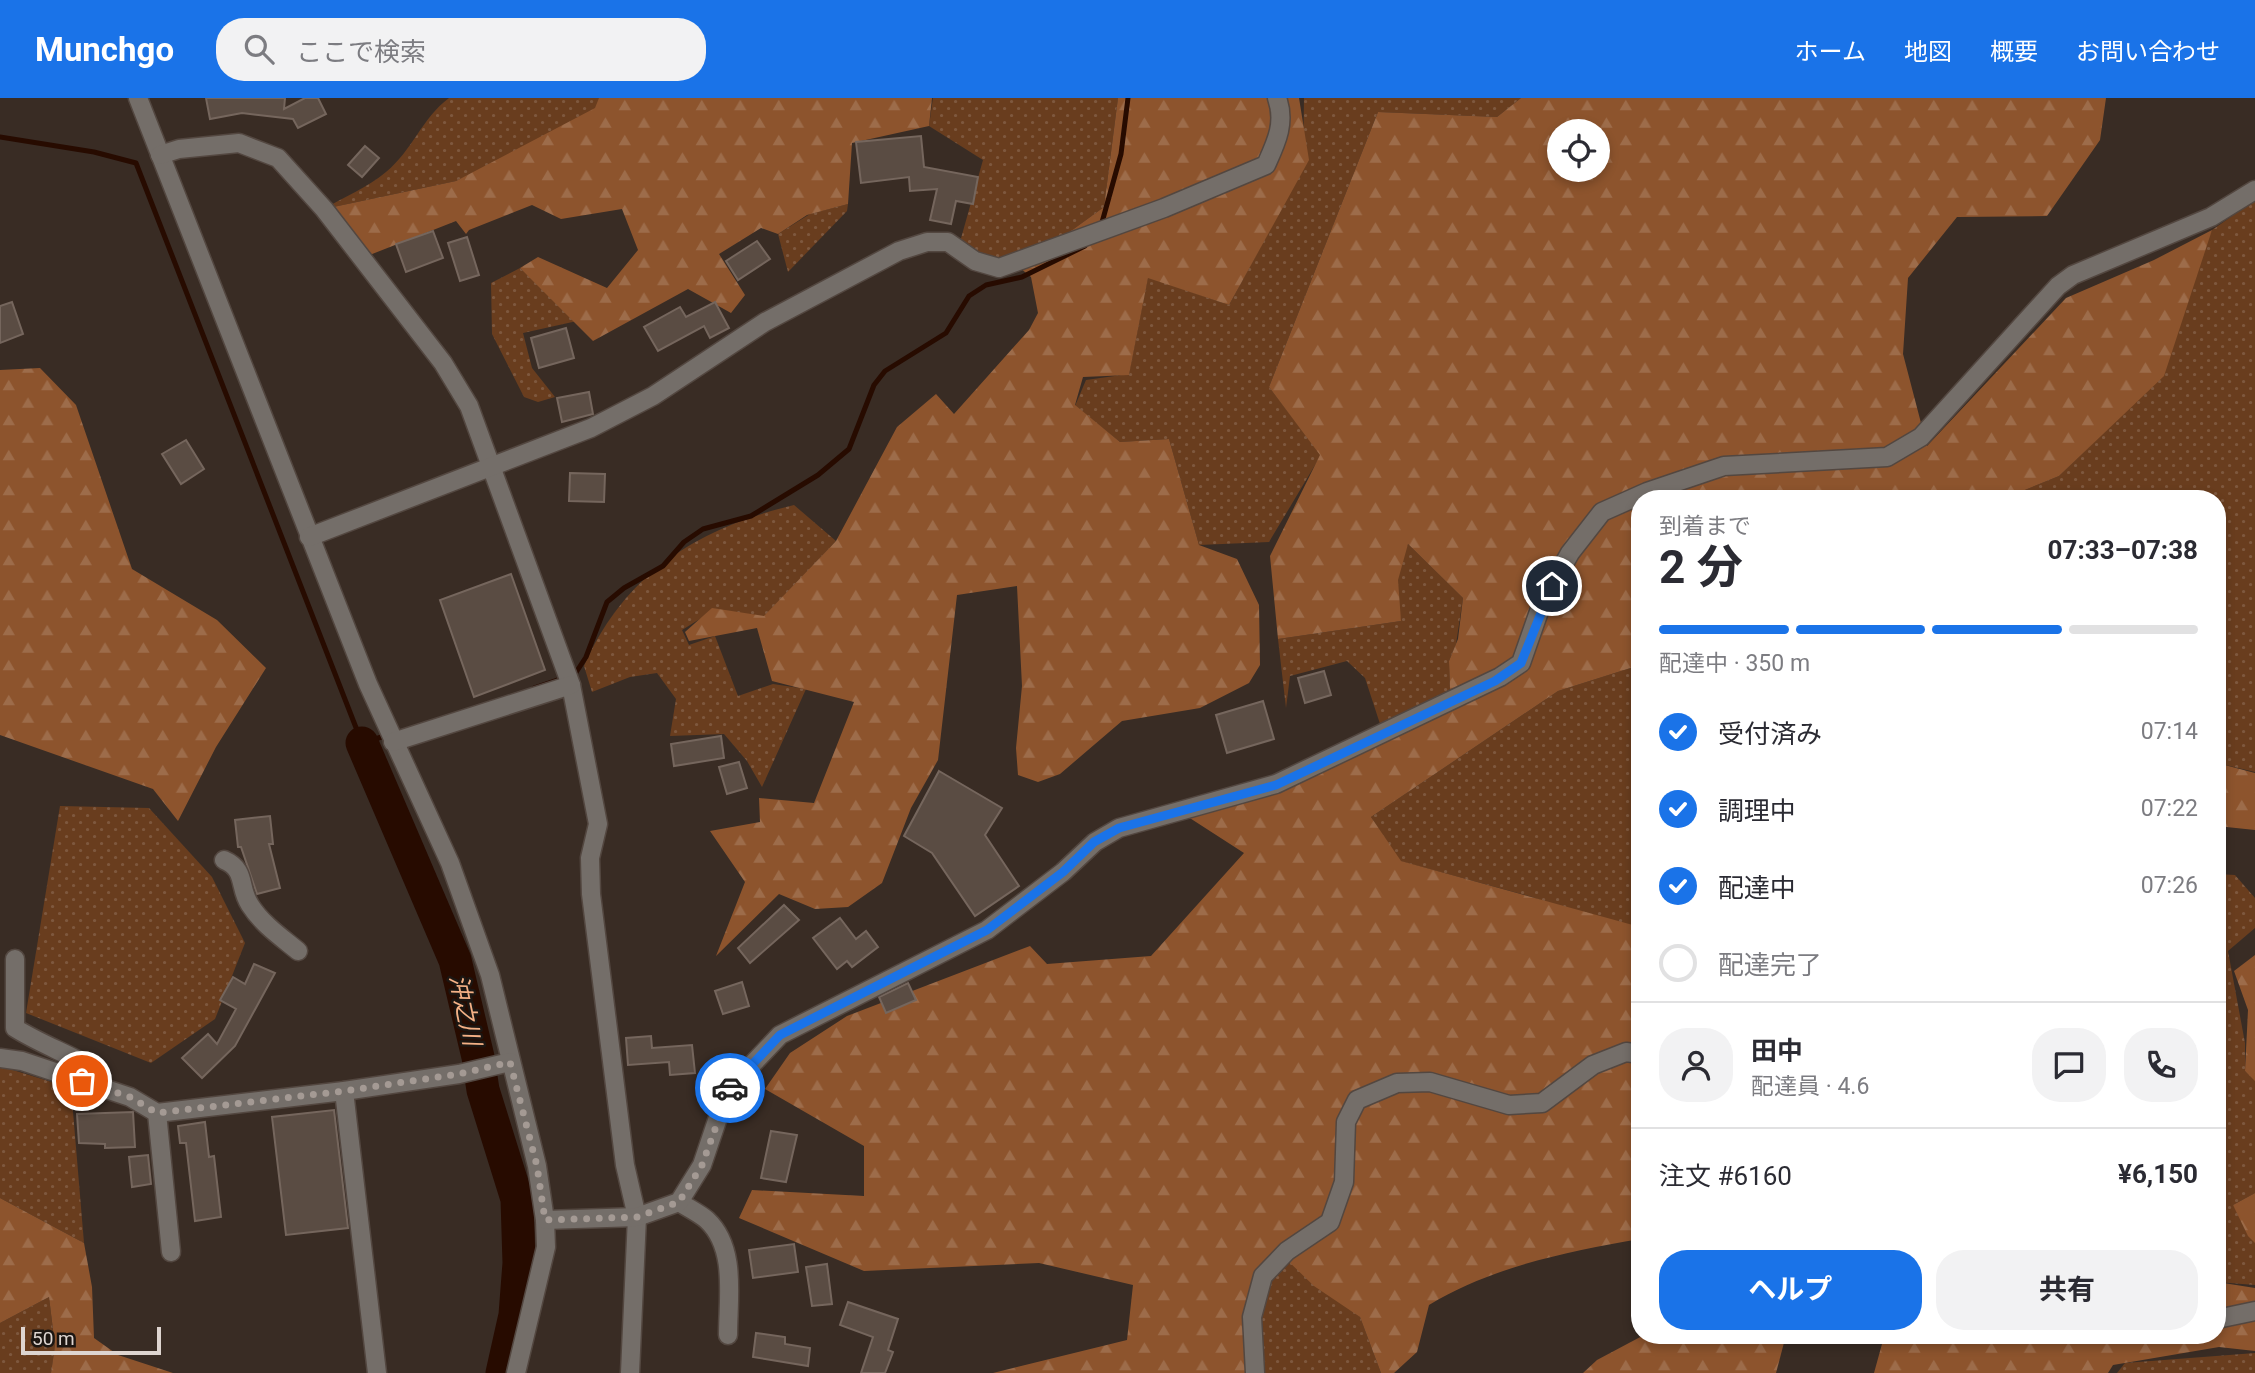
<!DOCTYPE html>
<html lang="ja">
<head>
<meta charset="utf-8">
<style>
  body { margin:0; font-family:Roboto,"Noto Sans JP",sans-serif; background:#f2f2f3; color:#2b2b33; height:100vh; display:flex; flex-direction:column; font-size:26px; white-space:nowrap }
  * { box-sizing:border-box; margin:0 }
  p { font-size:23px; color:#7c7c81 }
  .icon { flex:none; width:38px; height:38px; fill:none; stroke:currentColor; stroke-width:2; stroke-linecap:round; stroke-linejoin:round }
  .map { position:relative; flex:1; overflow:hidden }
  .sheet { position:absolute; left:1631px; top:392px; width:595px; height:854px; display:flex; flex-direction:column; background:#fff; border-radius:28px; box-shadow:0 4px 10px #0003 }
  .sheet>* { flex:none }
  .tools { position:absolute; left:1547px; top:21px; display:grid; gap:14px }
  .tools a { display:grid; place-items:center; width:63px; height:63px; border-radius:50%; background:#fff; box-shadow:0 4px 10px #0003; font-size:35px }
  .scale { position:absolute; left:21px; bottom:18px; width:140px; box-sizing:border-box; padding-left:7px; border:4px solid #ded5d0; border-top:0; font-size:19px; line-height:24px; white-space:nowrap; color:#ded5d0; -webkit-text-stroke:5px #1c1612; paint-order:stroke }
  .pin { position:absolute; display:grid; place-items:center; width:60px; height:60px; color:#fff; margin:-30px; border:4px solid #fff; border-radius:50%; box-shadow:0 2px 7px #0007 }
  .courier { position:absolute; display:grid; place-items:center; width:70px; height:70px; margin:-35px; border:5px solid #1a73e8; border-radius:50%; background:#fff; color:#222; box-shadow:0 2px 9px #0007 }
  .overview em { font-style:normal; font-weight:700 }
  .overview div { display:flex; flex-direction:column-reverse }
  .overview { display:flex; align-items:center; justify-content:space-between; height:119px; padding:0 28px }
  h1 { font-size:46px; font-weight:700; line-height:52px }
  .bar { display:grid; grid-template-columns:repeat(4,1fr); gap:10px 7px; align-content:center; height:84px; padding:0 28px }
  .bar i { height:9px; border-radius:5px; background:#e1e1e2 }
  .bar .on { background:#1a73e8 }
  .bar p { grid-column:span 4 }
  .line { display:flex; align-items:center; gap:18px; padding:0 28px; border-top:2px solid #e1e1e2 }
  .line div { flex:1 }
  .round { display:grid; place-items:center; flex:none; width:74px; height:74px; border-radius:28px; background:#f2f2f3 }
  ol { padding:0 28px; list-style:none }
  li { display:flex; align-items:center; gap:21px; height:77px }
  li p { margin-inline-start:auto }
  li .icon { padding:7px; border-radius:50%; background:#1a73e8; color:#fff; stroke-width:4 }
  li:last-child { color:#7c7c81 }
  li i { width:38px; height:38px; border:4px solid #e1e1e2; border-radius:50% }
  .action { display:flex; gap:14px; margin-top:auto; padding:14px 28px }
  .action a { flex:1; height:80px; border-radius:28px; background:#1a73e8; color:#fff; font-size:28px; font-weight:700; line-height:80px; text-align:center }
  .action a+a { background:#f2f2f3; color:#2b2b33 }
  header { display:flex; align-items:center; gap:42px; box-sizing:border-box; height:98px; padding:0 35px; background:#1a73e8; color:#fff }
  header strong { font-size:33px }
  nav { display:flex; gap:38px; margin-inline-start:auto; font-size:24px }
  .search { width:490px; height:63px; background:#f2f2f3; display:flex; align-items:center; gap:18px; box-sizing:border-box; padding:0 24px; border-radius:28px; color:#7c7c81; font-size:26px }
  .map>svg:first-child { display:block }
</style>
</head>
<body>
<header>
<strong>Munchgo</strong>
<div class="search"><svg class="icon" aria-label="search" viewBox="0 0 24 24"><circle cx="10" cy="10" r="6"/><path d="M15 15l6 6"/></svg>ここで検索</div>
<nav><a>ホーム</a><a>地図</a><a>概要</a><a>お問い合わせ</a></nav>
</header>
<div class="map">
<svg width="2255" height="1275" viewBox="0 0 2255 1275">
  <defs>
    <pattern id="grass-dots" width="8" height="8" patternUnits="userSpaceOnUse" patternTransform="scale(1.75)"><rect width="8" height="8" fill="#693d1e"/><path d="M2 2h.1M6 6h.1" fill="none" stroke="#7e583e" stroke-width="1.8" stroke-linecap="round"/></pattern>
    <pattern id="forest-firs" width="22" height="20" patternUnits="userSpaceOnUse" patternTransform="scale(1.75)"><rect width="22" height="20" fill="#8d542d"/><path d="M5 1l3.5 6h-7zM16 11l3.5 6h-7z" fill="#9d6c4a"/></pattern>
  </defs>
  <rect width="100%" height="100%" fill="#392c24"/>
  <g fill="url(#grass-dots)">
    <path d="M449 0H604L598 15 456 83 324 111C344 99 368 89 386 74 412 53 422 20 449 0Z"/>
    <path d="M933 0H1118L1104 109 1016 173 958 151 983 62 929 28Z"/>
    <path d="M1304 0H1521L1497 19 1378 14 1269 289 1321 357 1269 444 1199 447 1169 341 1120 344 1075 308 1086 282 1129 276 1148 179 1229 207 1303 71Z"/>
    <path d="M2255 102V674L2217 665V401H2003L2059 378 2148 292 2212 132Z"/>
    <path d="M848 106 847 113 788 174 778 136 810 116Z"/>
    <path d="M520 170 577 223 523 235 532 270 555 299 538 304 524 299 492 236 491 185Z"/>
    <path d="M794 407 836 443 761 522 716 511 682 532 689 547 715 538 738 598 773 586 806 591 762 689 747 663 724 636 670 638 676 601 657 575 630 579 592 594 584 568C625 475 698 430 794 407Z"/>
    <path d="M1408 446 1463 500 1456 546 1449 563 1450 591 1442 608 1382 632 1365 580 1347 563 1290 578 1286 610 1278 541 1401 523 1393 483Z"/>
    <path d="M1640 567V837L1532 799 1400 763 1371 719 1558 593Z"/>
    <path d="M60 708 149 710 212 779 245 845 215 921 151 965 26 915Z"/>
    <path d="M2217 776 2235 777 2255 800V830L2228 853 2245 945V973L2255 982V1095L2233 1107 2255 1140V1187L2217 1184Z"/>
    <path d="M0 968 71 990 84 1145 0 1100Z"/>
    <path d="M1283 1158 1360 1219 1381 1275H1255L1258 1196Z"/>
    <path d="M49 1199 55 1249 51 1275H0V1225Z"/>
    <path d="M2255 1255V1275H2117L2125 1265Z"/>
  </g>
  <g fill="url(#forest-firs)" fill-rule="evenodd">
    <path d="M599 0H932L929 28 852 45 848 106 807 117 778 136 761 130 719 156 745 197 731 215 688 191 593 243 520 170 538 159 607 190 638 152 622 111 561 121 532 107 469 132 466 136 456 123 362 160 324 111 456 83 595 10Z"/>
    <path d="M1118 0H1299L1309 62 1229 207 1148 180 1129 277 1083 279 1075 307 1120 344 1169 341 1199 447 1237 461 1259 507 1260 567 1249 585 1200 610 1122 623 1060 676 1038 684 1018 677 1016 650 1022 588 1017 488 957 497 938 662 911 710 882 785 848 809 815 811 779 796 716 858 745 784 710 733 760 724 759 700 814 705 854 604 772 583 757 530 689 543 685 534 712 510 764 518 836 443 897 329 936 296 954 316 1029 232 1038 215 1031 179 1020 170 1104 109Z"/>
    <path d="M1521 0H2106L2100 42 2047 118 1957 119 1908 180 1903 256 1927 348 2066 200 2154 162 2212 132 2164 278 2059 378 2003 401H1640V567L1558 593 1371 719 1401 763 1640 829V1141C1566 1154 1494 1168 1429 1207L1417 1254 1394 1275H1381L1360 1219 1314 1188 1283 1158 1258 1196 1263 1275H993L1127 1242 1133 1187 1039 1165 864 1173 739 1120 752 1092 864 1098V1048L765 991 790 955 847 918 1030 848 1047 866 1151 858 1244 755 1182 715 1447 605 1450 591 1449 563 1458 541 1463 500 1408 446 1398 482 1401 523 1278 541 1270 458 1320 357 1269 289 1378 14 1497 19ZM1559 33H1598V72H1559Z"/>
    <path d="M40 270 76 307 132 471 217 522 266 570 216 649 178 723 153 691 0 637V272Z"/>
    <path d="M2217 665 2255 675V732L2217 728Z"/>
    <path d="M2255 857V983L2245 973 2248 912 2234 873Z"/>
    <path d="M2255 1095V1145L2248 1138 2233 1107Z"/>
    <path d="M0 1100 84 1145 92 1189 94 1240 118 1257 173 1275H51L55 1248 49 1199 0 1225Z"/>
    <path d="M2217 1184 2255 1190V1253L2219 1249 2113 1267 2108 1275H1874L1882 1246 1911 1237H2217Z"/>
    <path d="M1644 1237H1786L1776 1275H1583L1597 1262Z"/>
  </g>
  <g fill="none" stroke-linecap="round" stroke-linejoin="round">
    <g stroke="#270b00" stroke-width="5">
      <path d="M0 39 94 54 136 65 362 645 388 637"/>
      <path d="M1101 128 1121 56 1128 0"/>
      <path d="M534 590 575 576 586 559 607 504 624 490 663 468 684 444 703 431 751 418 818 377 849 351 874 287 885 273 946 235 969 198 986 187 1022 179 1085 148"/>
    </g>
    <path stroke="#270b00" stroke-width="33" d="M362 645 455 862 478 959 483 992 517 1101 519 1165 515 1217 502 1275"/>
  </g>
  <g fill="#5a4c43" stroke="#75665d" stroke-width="2">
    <path d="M206 0H285L284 11 305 0H318L326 16 298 30 293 21 242 15 210 21Z"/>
    <path d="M921 38 924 69 978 79 973 106 956 103 951 126 930 122 937 91 910 93 909 79 861 85 856 44Z"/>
    <path d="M365 48 379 60 362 79 348 67Z"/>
    <path d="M433 133 443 160 406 174 396 146Z"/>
    <path d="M467 139 479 177 460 183 448 145Z"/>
    <path d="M757 143 770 161 738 182 726 163Z"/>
    <path d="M12 204 23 236 0 245V208Z"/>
    <path d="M715 204 729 230 710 240 704 228 658 253 644 229 680 209 686 219Z"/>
    <path d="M566 230 574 260 539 270 531 240Z"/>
    <path d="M589 294 593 316 562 324 557 300Z"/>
    <path d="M186 342 204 371 181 386 162 356Z"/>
    <path d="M570 375 605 376 604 404 569 403Z"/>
    <path d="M511 476 545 572 474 599 440 502Z"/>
    <path d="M1324 573 1331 597 1305 605 1298 580Z"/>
    <path d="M1263 603 1274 641 1227 655 1216 617Z"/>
    <path d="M721 638 724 660 674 668 671 646Z"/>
    <path d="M739 664 747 690 727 696 719 669Z"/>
    <path d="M939 673 1002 710 985 737 1019 788 975 818 932 755 904 738Z"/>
    <path d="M270 718 273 746H269L280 790 257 796 241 749H238L235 722Z"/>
    <path d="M784 807 799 822 750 865 738 850Z"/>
    <path d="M840 820 856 841 866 833 878 849 852 869 847 863 837 871 813 840Z"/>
    <path d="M254 866 275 875 235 948 202 980 182 960 208 936 217 946 236 911 220 902 233 879 245 886Z"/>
    <path d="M742 884 749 908 723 916 715 893Z"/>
    <path d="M908 885 916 902 886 915 879 899Z"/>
    <path d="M651 938 652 950 692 947 695 975 670 977 669 964 628 967 626 940Z"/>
    <path d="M334 1012 348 1130 286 1137 272 1019Z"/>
    <path d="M133 1014 135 1049 105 1050V1046L79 1045 77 1016Z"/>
    <path d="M205 1024 209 1059 214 1058 221 1119 195 1123 186 1045H180L178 1028Z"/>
    <path d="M771 1033 797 1037 786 1084 761 1080Z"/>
    <path d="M148 1057 151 1086 132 1089 129 1059Z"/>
    <path d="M794 1146 798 1174 753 1180 749 1152Z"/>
    <path d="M827 1166 832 1206 812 1208 806 1169Z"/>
    <path d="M848 1204 898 1221 888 1252 893 1254 885 1275H861L873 1239 840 1227Z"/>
    <path d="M756 1235 785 1239V1246L810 1250 808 1268 753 1259Z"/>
  </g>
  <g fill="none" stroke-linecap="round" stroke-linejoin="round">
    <defs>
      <g id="minor">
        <path d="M138 0 368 586 450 765 490 877 537 1068 545 1122 546 1149 516 1275"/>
        <path d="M160 57 179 51 239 45 278 60 324 111 443 265 469 308 571 587 598 726 590 760 591 796 625 1067 637 1119 630 1275"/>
        <path d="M309 439 591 330 653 298 765 224 899 153 927 144H948L975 163 999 170 1164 110 1266 67C1276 45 1286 25 1277 0"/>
        <path d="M393 644 571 587"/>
        <path d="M224 762C247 772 238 789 250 807 262 826 281 839 298 853"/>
        <path d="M15 861V930C42 947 72 957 99 974L102 989"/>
        <path d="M0 960 22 963 130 999 157 1015 344 993 459 976 510 964"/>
        <path d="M344 993 377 1275"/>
        <path d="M157 1015 171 1154"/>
        <path d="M679 1104C688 1110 699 1115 707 1122 737 1150 728 1200 728 1237"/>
        <path d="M545 1122 637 1119 679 1104 702 1067 727 993 780 937 987 832 1063 774 1095 744 1119 730 1276 686 1500 579 1521 565 1542 505 1570 455 1602 414 1647 394 1724 368 1887 359 1921 339 2058 188 2073 177 2211 119 2255 92"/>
        <path d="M2217 1221 2255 1213"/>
        <path d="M1255 1275 1252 1219 1263 1178 1287 1153 1330 1124 1344 1084 1346 1024 1357 1002 1397 985 1430 984 1509 1007 1542 1005 1593 967 1626 954 1640 956"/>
      </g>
    </defs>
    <use href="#minor" stroke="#534740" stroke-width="21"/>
    <use href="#minor" stroke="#746e69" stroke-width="18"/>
  </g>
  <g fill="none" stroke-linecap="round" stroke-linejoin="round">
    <path stroke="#a49a94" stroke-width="7" stroke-dasharray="0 12.6" d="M82 983 130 999 157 1015 344 993 459 976 510 964 537 1068 545 1122 637 1119 679 1104 702 1067 730 990"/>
    <path stroke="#1a73e8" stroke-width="9" d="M730 990 780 937 987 832 1063 774 1094 744 1119 730 1276 687 1495 583 1521 565 1552 488"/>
  </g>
  <g text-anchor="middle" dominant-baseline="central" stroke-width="5" stroke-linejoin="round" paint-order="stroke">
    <g font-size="24" font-style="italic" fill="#f5b186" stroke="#1c1612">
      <text transform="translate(465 912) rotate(78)">沖之川</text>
    </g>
  </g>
</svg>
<div class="tools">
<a><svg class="icon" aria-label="locate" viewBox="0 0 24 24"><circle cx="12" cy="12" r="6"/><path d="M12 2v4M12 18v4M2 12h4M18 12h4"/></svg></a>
</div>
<div class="scale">50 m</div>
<div class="pin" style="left:82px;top:983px;background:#ea580c"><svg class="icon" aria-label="bag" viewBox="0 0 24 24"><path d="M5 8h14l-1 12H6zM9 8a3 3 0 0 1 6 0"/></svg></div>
<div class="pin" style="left:1552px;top:488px;background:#1f2937"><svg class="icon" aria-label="home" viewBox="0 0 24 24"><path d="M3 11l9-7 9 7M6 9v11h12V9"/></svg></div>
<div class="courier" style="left:730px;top:990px"><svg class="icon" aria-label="car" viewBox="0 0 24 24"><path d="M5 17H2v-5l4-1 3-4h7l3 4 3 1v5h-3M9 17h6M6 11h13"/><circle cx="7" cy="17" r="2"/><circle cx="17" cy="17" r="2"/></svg></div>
<section class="sheet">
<div class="overview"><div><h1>2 分</h1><p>到着まで</p></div><em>07:33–07:38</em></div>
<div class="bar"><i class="on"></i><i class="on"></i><i class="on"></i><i></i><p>配達中 · 350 m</p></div>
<ol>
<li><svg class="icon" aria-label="check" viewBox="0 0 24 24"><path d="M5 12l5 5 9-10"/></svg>受付済み<p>07:14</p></li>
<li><svg class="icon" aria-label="check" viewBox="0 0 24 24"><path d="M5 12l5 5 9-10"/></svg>調理中<p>07:22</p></li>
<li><svg class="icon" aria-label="check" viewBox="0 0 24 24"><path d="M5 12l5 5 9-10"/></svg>配達中<p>07:26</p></li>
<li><i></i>配達完了</li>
</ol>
<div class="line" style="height:126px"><a class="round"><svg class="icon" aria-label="person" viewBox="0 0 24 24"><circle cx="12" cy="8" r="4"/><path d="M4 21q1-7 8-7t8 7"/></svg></a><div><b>田中</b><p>配達員 · 4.6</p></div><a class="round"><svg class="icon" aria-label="chat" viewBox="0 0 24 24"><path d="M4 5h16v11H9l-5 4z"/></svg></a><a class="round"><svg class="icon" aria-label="phone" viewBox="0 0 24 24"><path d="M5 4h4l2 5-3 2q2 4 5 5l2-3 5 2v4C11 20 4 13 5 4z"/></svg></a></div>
<div class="line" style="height:91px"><div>注文 #6160</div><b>¥6,150</b></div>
<div class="action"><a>ヘルプ</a><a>共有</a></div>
</section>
</div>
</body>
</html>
